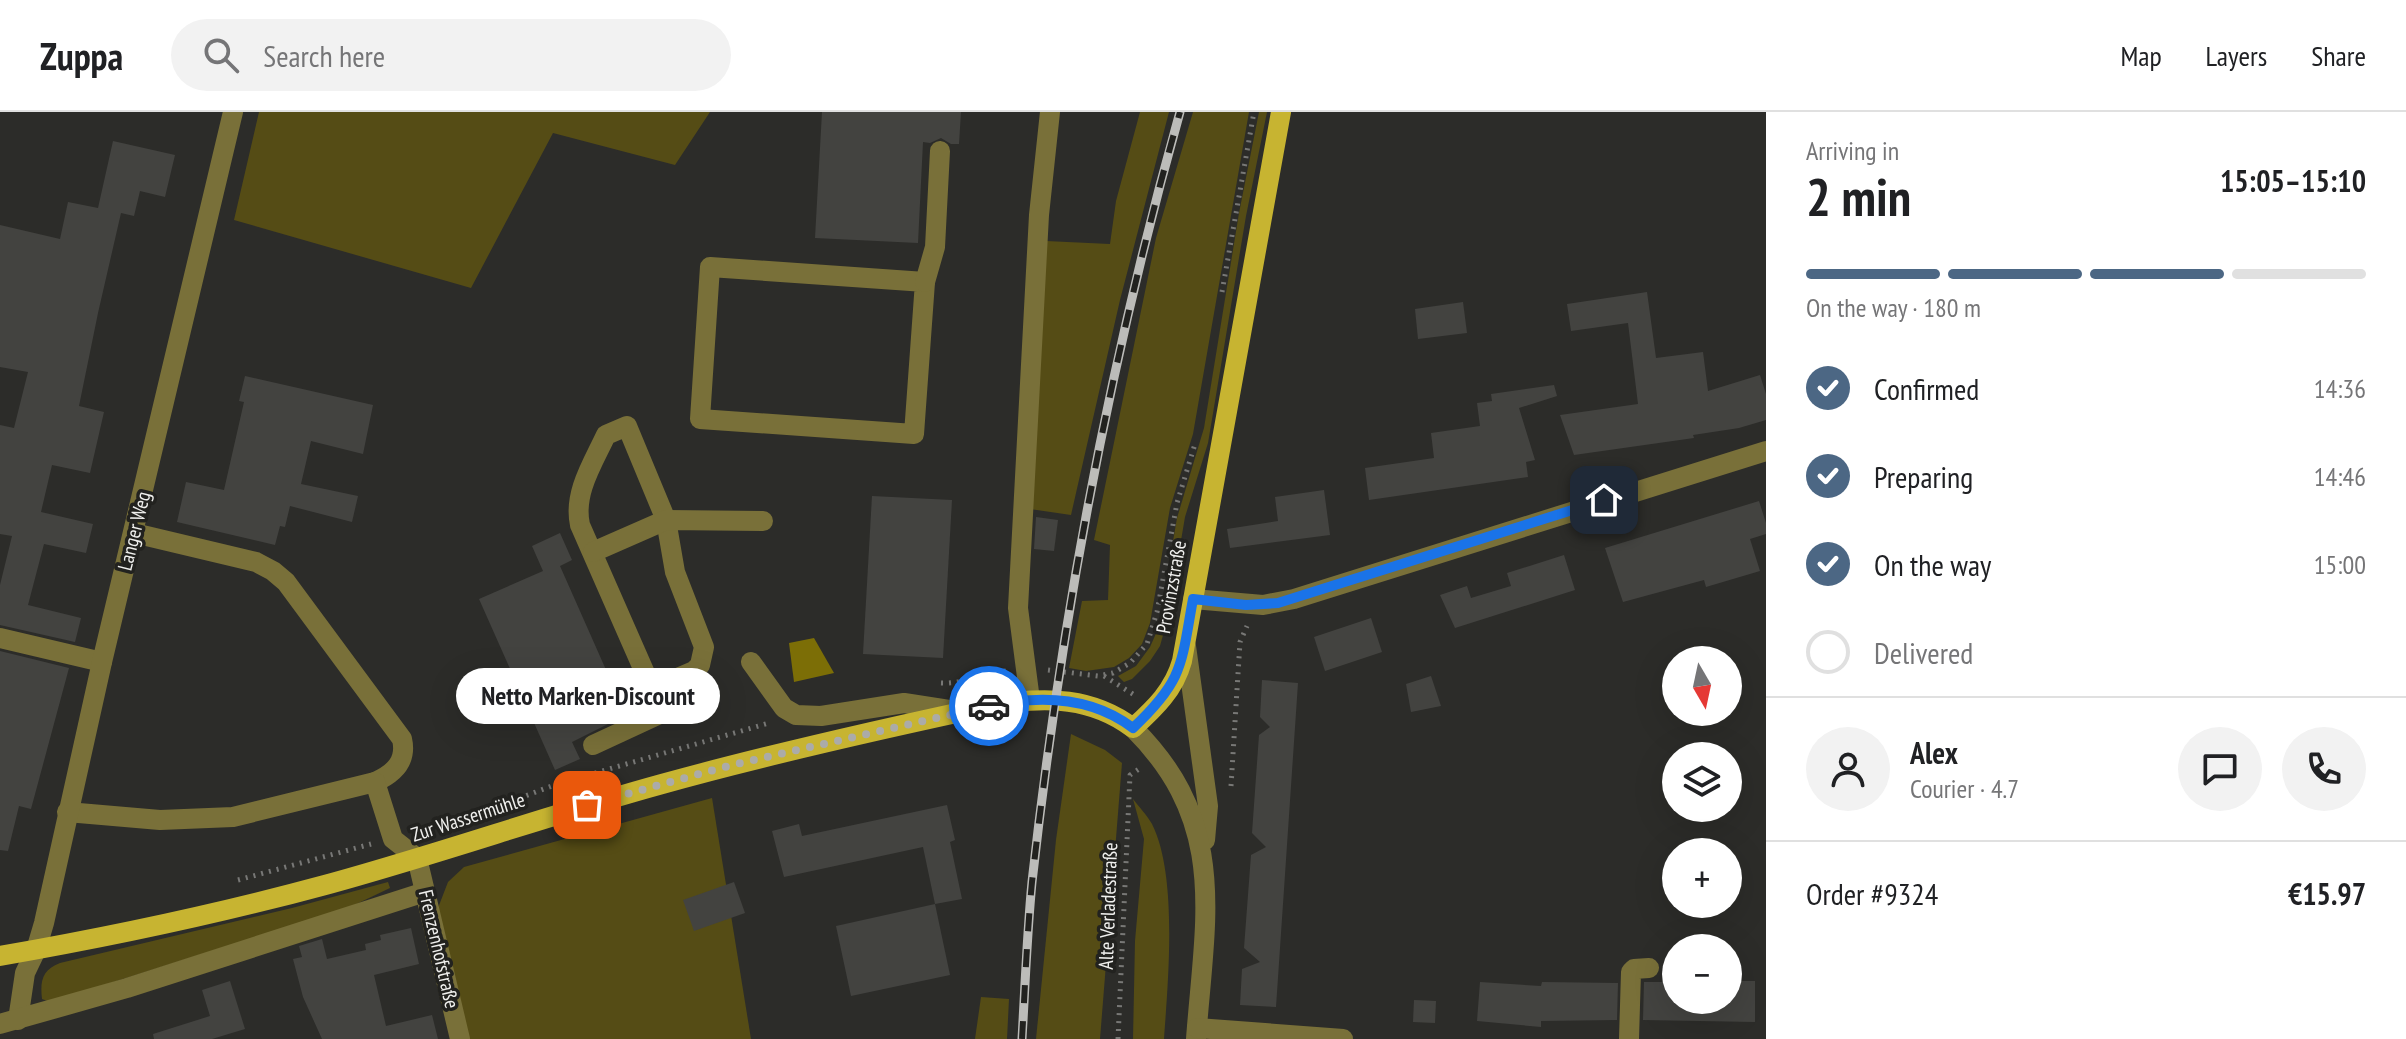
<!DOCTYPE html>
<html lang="en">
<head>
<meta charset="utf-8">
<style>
  body { margin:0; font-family:"PT Sans Narrow",sans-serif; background:#f2f2f2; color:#202124; height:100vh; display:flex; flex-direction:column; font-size:30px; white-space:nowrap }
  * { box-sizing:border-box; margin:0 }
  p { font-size:26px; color:#757577 }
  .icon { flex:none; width:44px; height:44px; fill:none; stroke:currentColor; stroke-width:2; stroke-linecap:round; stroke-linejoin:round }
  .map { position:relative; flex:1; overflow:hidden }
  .sheet { display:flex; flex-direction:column; background:#fff; width:640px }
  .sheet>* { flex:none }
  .needle { width:52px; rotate:171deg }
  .fabs { position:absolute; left:1662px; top:534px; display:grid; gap:16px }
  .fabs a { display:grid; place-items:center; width:80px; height:80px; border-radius:50%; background:#fff; box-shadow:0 8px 32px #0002; font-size:40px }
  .pin { position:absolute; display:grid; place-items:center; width:68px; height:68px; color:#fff; margin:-34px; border-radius:16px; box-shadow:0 4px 12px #0006 }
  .courier { position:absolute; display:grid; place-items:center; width:80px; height:80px; margin:-40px; border:6px solid #1a73e8; border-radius:50%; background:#fff; color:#222; box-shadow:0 2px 10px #0007 }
  .bubble { position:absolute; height:56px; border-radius:28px; background:#fff; box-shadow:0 8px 32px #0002; font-size:26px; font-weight:600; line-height:56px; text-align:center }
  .summary em { font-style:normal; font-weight:600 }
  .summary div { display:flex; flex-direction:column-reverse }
  .summary { display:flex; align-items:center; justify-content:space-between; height:136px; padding:0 40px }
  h1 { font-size:52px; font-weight:600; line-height:60px }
  .bar { display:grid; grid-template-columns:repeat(4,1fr); gap:12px 8px; align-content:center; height:96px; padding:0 40px }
  .bar i { height:10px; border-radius:6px; background:#e0e0e0 }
  .bar .selected { background:#4c6784 }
  .bar p { grid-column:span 4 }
  .line { display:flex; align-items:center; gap:20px; padding:0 40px; border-top:2px solid #e0e0e0 }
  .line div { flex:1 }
  .round { display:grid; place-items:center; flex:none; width:84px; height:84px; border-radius:42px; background:#f2f2f2 }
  ol { padding:0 40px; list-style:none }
  li { display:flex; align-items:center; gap:24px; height:88px }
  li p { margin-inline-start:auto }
  li .icon { padding:8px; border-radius:50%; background:#4c6784; color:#fff; stroke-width:4 }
  li:last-child { color:#757577 }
  li i { width:44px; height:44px; border:4px solid #e0e0e0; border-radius:50% }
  header { display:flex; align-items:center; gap:48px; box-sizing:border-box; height:112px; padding:0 40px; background:#fff; border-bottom:2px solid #e0e0e0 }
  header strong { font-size:38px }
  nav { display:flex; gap:44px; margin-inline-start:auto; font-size:28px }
  .search { width:560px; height:72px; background:#f2f2f2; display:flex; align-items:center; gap:20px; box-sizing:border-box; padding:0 28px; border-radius:44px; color:#757577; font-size:30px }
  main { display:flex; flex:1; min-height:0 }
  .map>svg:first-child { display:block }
</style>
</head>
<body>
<header>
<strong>Zuppa</strong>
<div class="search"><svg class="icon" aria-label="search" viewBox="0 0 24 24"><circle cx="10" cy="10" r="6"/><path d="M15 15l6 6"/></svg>Search here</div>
<nav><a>Map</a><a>Layers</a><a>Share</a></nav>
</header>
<main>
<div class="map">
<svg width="1766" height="927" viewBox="0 0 1766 927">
  <rect width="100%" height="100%" fill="#2c2c29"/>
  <g fill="#554c15">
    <path d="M259 0H710L675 53 553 21 471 176 234 108Z"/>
    <path d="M1140 0H1169L1120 188 1071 403 1030 397 1046 129 1110 132 1116 89Z"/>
    <path d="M1193 0H1249L1193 322 1170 396 1150 511 1142 532 1129 546 1114 555 1086 559 1069 556 1082 489 1108 488 1110 433 1094 428 1156 126Z"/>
    <path d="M1259 0H1267L1246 104 1208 331 1185 405 1168 505 1160 534 1150 549 1132 567 1124 570 1118 564 1136 554 1150 535 1158 517 1177 406 1204 316 1239 101Z"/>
    <path d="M1071 622 1105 638 1122 651 1100 927H1036L1056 728Z"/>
    <path d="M712 686 751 927H469L438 796 448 770 464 755Z"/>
    <path d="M1133 687C1139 695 1147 703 1152 712 1178 764 1168 869 1164 927H1133L1135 829 1144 727Z"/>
    <path d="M388 770 390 776 348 796 50 890 42 887C40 869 42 858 60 851L292 796Z"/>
    <path d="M981 885 1009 887 1007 927H975Z"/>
  </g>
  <path fill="#7c6e06" d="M814 526 834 561 794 570 789 531Z"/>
  <g fill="#434340">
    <path d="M822 0H961L959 32H951L941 26 930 31 923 30 918 131 815 126Z"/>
    <path d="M113 29 175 43 165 85 140 79 134 104 121 101 98 201 79 294 104 300 90 361 52 353 41 400 93 412 86 441 44 432 28 493 81 506 75 530 0 513V473L12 424 0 422V313L14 316 28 260 0 255V113L60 127 68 90 98 96Z"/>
    <path d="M1647 180 1656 246 1703 240 1708 279 1760 263 1766 282V308L1739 316 1693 323 1694 326 1574 343 1560 303 1638 292 1628 211 1571 219 1567 192Z"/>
    <path d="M1463 190 1467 221 1418 227 1415 197Z"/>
    <path d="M245 264 373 293 363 342 311 329 301 372 358 384 352 410 290 394 285 415 280 414 275 433 177 410 186 370 224 378 244 290 239 289Z"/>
    <path d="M1554 273 1557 284 1519 296 1535 348 1526 350 1528 365 1369 388 1365 356 1434 346 1431 321 1480 314 1477 291 1492 289 1491 282Z"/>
    <path d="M1324 378 1330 423 1230 436 1227 417 1278 409 1275 385Z"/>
    <path d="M872 384 952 388 943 546 863 542Z"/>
    <path d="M1759 389 1766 411V422L1750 427 1760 459 1706 475 1704 468 1623 490 1605 436Z"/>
    <path d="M1036 405 1058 408 1054 439 1034 437Z"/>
    <path d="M560 421 572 448 560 454 626 603 572 630 580 647 555 658 479 487 543 459 532 434Z"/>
    <path d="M1564 443 1575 478 1455 516 1440 483 1467 474 1471 486 1511 474 1507 461Z"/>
    <path d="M1371 506 1382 540 1325 559 1314 525Z"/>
    <path d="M0 539 69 556 31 697 19 694 8 739 0 738Z"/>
    <path d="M1431 564 1441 594 1411 600 1406 572Z"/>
    <path d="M1262 568 1298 571 1276 895 1240 893 1242 857 1260 850 1244 836 1251 743 1266 735 1252 721 1259 623 1270 615 1260 605Z"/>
    <path d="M947 693 955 728 950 730 962 787 935 792 923 735 784 765 772 719 799 712 802 724Z"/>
    <path d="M734 770 745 801 694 819 683 788Z"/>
    <path d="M935 792 950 863 851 884 836 814Z"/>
    <path d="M411 816 419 852 374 863 386 914 432 903 438 927H322L303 885 293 847 302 845 299 834 322 827 327 847 366 838 365 832 381 828 380 823Z"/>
    <path d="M230 869 245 917 212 927H154L153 922 210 904 202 878Z"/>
    <path d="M1728 869H1755V910L1643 908 1644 870H1676V888H1728Z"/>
    <path d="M1480 870 1541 874 1542 870 1618 871 1617 908 1541 909V915L1477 909Z"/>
    <path d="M1414 888 1436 889 1435 911 1413 910Z"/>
  </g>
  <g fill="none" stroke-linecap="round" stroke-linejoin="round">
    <g stroke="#787876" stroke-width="5" stroke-dasharray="2 6" stroke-linecap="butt">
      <path d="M1222 180 1254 0"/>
      <path d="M1048 558 1098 564 1113 561 1130 551 1147 532 1157 500 1177 391 1195 332"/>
      <path d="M1104 564 1136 584"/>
      <path d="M941 571C964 572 983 561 1006 559"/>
      <path d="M1231 674 1240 530 1247 514"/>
      <path d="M504 692 557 672 769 611"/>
      <path d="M238 768 371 732"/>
      <path d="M1118 927 1130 663 1139 657"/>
    </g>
    <g stroke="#797039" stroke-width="20">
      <path d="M710 155 925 170 914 322 700 307Z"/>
      <path d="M925 170 935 135 940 39"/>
      <path d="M627 314 666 408 675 460 704 535 700 553 694 559 652 577 580 413C573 381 593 351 606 323Z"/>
      <path d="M134 421 256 450 273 459 286 470 402 627C407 649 395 661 375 670"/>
      <path d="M593 440 666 408 763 409"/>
      <path d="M1193 487 1263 493 1294 487 1766 339"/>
      <path d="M0 526 102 550"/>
      <path d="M1186 534 1208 694 1205 728"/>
      <path d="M751 550 784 596 796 603 821 604 904 591 962 600"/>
      <path d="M1030 588 1018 496 1039 103 1050 0"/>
      <path d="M1133 616C1229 711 1205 805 1196 927"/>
      <path d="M593 633 675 595 681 579 676 567"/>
      <path d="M67 700 160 708 233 705 375 670 393 727 417 746 460 927"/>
      <path d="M18 908 25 861 36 838 44 811 102 550 233 0"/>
      <path d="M0 912 127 876 425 780"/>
      <path d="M1197 916 1343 927"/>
      <path d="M1629 927 1631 860 1634 857 1649 856"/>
    </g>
    <path stroke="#c7b431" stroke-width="20" d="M0 844C109 825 218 802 325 773 439 742 549 703 662 672 773 641 886 616 998 592 1047 585 1092 585 1133 616 1155 596 1174 578 1182 549L1281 0"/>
    <defs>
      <path id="rail" d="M1022 927C1025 875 1027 822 1032 770 1061 510 1109 252 1180 0"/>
    </defs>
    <use href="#rail" stroke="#bcbcb9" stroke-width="9"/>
    <use href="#rail" stroke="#22221f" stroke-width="6" stroke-dasharray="18" stroke-linecap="butt"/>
  </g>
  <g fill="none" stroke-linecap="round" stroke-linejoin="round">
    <path stroke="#ababa9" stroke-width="8" stroke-dasharray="0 14.4" d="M587 693 732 653 989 594"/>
    <path stroke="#1a73e8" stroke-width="10" d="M989 594C1039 583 1091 584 1133 616 1184 568 1181 553 1193 487L1246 493 1278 491 1604 388"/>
  </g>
  <g text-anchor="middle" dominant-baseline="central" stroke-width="7" stroke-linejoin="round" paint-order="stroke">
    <g font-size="20" fill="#f0f0ee" stroke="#22221f">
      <text transform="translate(134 419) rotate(-76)">Langer Weg</text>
      <text transform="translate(1171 475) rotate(-80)">Provinzstraße</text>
      <text transform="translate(468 705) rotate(-18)">Zur Wassermühle</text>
      <text transform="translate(1108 794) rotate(-88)">Alte Verladestraße</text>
      <text transform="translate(439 837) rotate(77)">Frenzenhofstraße</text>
    </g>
  </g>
</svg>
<div class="fabs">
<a><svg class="needle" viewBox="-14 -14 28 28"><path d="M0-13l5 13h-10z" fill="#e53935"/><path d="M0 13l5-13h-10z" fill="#757577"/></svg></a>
<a><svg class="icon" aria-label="layers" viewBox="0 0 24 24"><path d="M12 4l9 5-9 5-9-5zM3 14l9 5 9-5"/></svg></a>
<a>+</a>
<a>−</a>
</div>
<div class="pin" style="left:587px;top:693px;background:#ea580c"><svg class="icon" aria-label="bag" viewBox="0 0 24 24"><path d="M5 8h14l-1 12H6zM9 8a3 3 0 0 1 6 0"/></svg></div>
<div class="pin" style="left:1604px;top:388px;background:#1f2937"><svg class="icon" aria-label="home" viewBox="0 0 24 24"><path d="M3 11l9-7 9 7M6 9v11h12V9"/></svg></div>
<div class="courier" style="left:989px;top:594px"><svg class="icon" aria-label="car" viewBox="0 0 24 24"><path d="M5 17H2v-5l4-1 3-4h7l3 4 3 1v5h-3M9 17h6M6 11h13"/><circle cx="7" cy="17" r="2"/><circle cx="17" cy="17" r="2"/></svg></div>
<div class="bubble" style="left:456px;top:556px;width:264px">Netto Marken-Discount</div>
</div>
<section class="sheet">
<div class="summary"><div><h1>2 min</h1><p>Arriving in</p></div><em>15:05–15:10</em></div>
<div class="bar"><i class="selected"></i><i class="selected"></i><i class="selected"></i><i></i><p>On the way · 180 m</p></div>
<ol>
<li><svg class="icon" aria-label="check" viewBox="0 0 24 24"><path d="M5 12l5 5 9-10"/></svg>Confirmed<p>14:36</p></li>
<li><svg class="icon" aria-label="check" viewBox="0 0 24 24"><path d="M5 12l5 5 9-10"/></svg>Preparing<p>14:46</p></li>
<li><svg class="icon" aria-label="check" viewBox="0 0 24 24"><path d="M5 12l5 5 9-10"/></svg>On the way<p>15:00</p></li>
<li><i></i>Delivered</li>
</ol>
<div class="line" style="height:144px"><a class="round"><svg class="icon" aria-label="person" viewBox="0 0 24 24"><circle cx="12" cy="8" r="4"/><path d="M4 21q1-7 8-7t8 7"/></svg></a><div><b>Alex</b><p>Courier · 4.7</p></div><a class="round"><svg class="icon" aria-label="chat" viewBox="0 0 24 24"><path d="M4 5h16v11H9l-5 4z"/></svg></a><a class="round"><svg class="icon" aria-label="phone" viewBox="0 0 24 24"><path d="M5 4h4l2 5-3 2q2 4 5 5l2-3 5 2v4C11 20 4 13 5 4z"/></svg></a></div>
<div class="line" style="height:104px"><div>Order #9324</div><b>€15.97</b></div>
</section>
</main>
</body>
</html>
